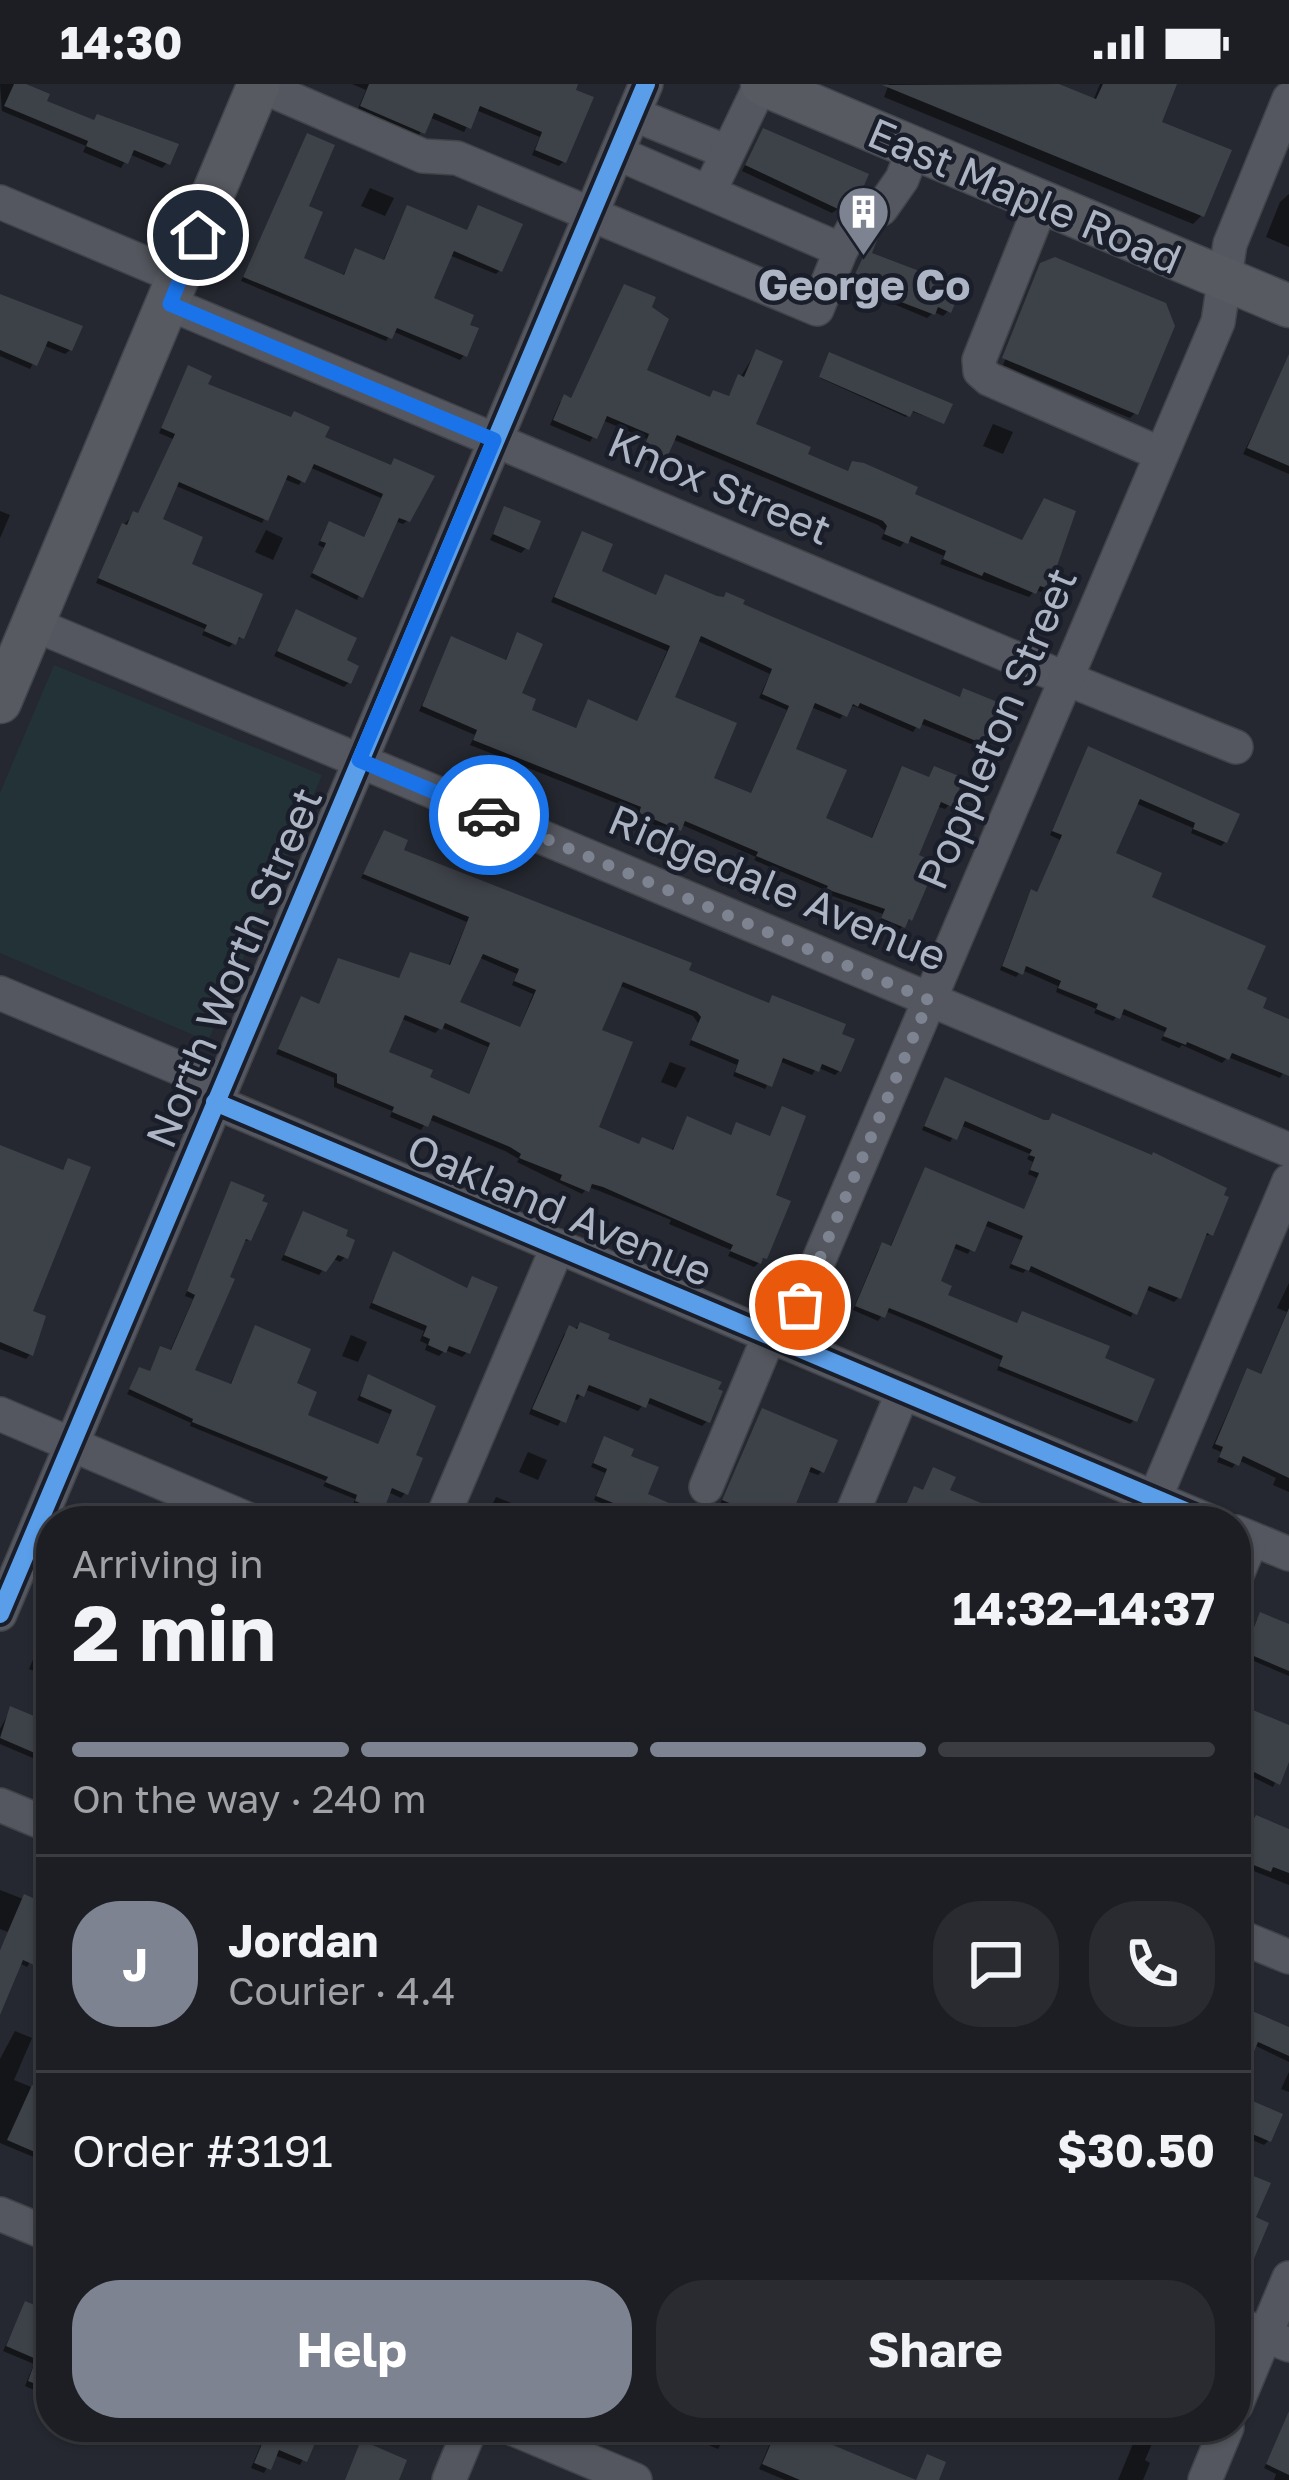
<!DOCTYPE html>
<html lang="en">
<head>
<meta charset="utf-8">
<style>
  body { margin:0; font-family:"Golos Text",sans-serif; background:#292b31; color:#f1f3f6; height:100vh; display:flex; flex-direction:column; font-size:45px; white-space:nowrap }
  * { box-sizing:border-box; margin:0 }
  p { font-size:39px; color:#a0a2a6 }
  .icon { flex:none; width:66px; height:66px; fill:none; stroke:currentColor; stroke-width:2; stroke-linecap:round; stroke-linejoin:round }
  .map { position:relative; flex:1; overflow:hidden }
  .sheet { position:absolute; left:36px; top:1422px; width:1215px; height:936px; display:flex; flex-direction:column; background:#1c1e24; border-radius:48px; box-shadow:0 3px 9px #0004,0 0 0 3px #3a3c41 }
  .sheet>* { flex:none }
  .pin { position:absolute; display:grid; place-items:center; width:102px; height:102px; color:#fff; margin:-51px; border:6px solid #fff; border-radius:50%; box-shadow:0 3px 12px #0007 }
  .courier { position:absolute; display:grid; place-items:center; width:120px; height:120px; margin:-60px; border:9px solid #1a73e8; border-radius:50%; background:#fff; color:#222; box-shadow:0 3px 15px #0007 }
  .headline em { font-style:normal; font-weight:700 }
  .headline div { display:flex; flex-direction:column-reverse }
  .headline { display:flex; align-items:center; justify-content:space-between; height:204px; padding:0 36px }
  h1 { font-size:78px; font-weight:700; line-height:90px }
  .bar { display:grid; grid-template-columns:repeat(4,1fr); gap:18px 12px; align-content:center; height:144px; padding:0 36px }
  .bar i { height:15px; border-radius:9px; background:#3a3c41 }
  .bar .active { background:#7d8390 }
  .bar p { grid-column:span 4 }
  .line { display:flex; align-items:center; gap:30px; padding:0 36px; border-top:3px solid #3a3c41 }
  .line div { flex:1 }
  .round { display:grid; place-items:center; flex:none; width:126px; height:126px; border-radius:48px; background:#292b31 }
  .primary-button { display:flex; gap:24px; margin-top:auto; padding:24px 36px }
  .primary-button a { flex:1; height:138px; border-radius:48px; background:#7d8390; color:#fff; font-size:48px; font-weight:700; line-height:138px; text-align:center }
  .primary-button a+a { background:#292b31; color:#f1f3f6 }
  .status { display:flex; justify-content:space-between; align-items:center; height:84px; padding:0 60px; background:#1c1e24; direction:ltr }
  .status svg { height:33px; fill:currentColor }
  .map>svg:first-child { display:block }
</style>
</head>
<body>
<div class="status"><b>14:30</b><svg viewBox="0 0 49 12"><path d="M0 12V9h3v3zM5 12V6h3v6zM10 12V3h3v9zM15 12V0h3v12zM26 1h20v11H26zM47 4h2v5h-2z"/></svg></div>
<div class="map">
<svg width="1289" height="2396" viewBox="0 0 1289 2396">
  <rect width="100%" height="100%" fill="#252830"/>
  <path fill="#233236" d="M54 581 322 691 208 957 0 869V709Z"/>
  <g fill="#0007" fill-rule="evenodd">
    <path d="M0 0H18L43 18 93 39 167 79 162 84 129 70 121 84 83 68 86 62 2 27Z"/>
    <path d="M352 0H575L563 78 559 82 532 71 540 53 476 26 464 48 429 33 418 53 357 27 366 6Z"/>
    <path d="M889 0H1051L1093 17 1100 0H1174L1158 39 1202 131 1193 140 884 13Z"/>
    <path d="M307 53 300 176 342 193 356 168 382 179 404 129 466 149 479 124 500 186 496 190 449 171 430 216 464 271 460 276 392 247 386 257 241 197Z"/>
    <path d="M759 53 851 115 832 129 742 87Z"/>
    <path d="M370 104 394 114 385 132 361 122Z"/>
    <path d="M1289 110V163L1266 153 1280 118Z"/>
    <path d="M874 156 868 170 948 227 943 232 934 228 927 234 870 210 849 204 846 209Z"/>
    <path d="M1043 181 1135 329 1130 334 1003 281Z"/>
    <path d="M625 203 643 288 708 315H727L756 268 753 341 804 372 846 389 853 380 911 412 1046 504 1041 508 1035 506 1029 513 940 480 944 472 906 456 900 463 881 455 885 447 878 441 672 355 658 381 639 373 647 355 602 336 590 358 550 341 560 318 565 314 570 316Z"/>
    <path d="M0 213 70 266 65 270 43 261 30 285 0 272Z"/>
    <path d="M828 274 942 338 910 327 906 333 820 294Z"/>
    <path d="M185 289 204 302 389 383 408 436 403 440 395 437 357 516 310 493 324 464 318 461 325 445 329 440 363 455 381 414 309 383 299 401 284 395 262 439 174 401 159 437 241 553 229 563 202 551 205 545 96 499 119 446 134 430 137 432 173 355 159 349Z"/>
    <path d="M1278 299 1289 304V390L1243 370Z"/>
    <path d="M993 340 1013 348 1003 370 983 362Z"/>
    <path d="M505 425 526 464 521 469 490 456Z"/>
    <path d="M0 427 10 431 0 454Z"/>
    <path d="M266 446 283 454 273 476 255 468Z"/>
    <path d="M583 450 598 489 655 514 739 522 958 616 964 608 980 658 976 662 919 639 913 648 854 622 848 624 840 635 811 623 793 666 822 736 870 757 899 690 903 686 928 696 935 685 949 721 945 725 936 722 915 772 910 835 898 847 879 839 883 830 824 809 825 806 754 776 756 773 680 740 674 749 637 734 639 728 470 661 475 651 419 627 452 556 504 579 514 556 518 611 528 627 574 647 589 619 636 640 667 567 551 518ZM696 556 770 590 759 614 787 626 750 712 710 695 671 614Z"/>
    <path d="M297 528 343 578 349 598 344 603 274 572Z"/>
    <path d="M1088 665 1225 758 1221 762 1191 749 1193 744 1135 719 1112 771 1148 814 1259 925 1289 938V979L1280 994 1228 973 1222 979 1182 961 1179 964 1161 956 1165 948 1119 929 1113 937 1094 929 1096 925 1056 908 1058 902 1022 886 1016 893 1000 886 1028 813 1036 811 1060 756 1050 751Z"/>
    <path d="M384 750 400 768 767 922 773 914 839 987 835 991 817 983 812 991 779 977 765 1005 733 992 737 981 689 961 698 939 693 932 618 901 598 947 595 1045 637 1063 671 1068 688 1035 729 1053 736 1042 769 1055 783 1025 764 1174 754 1183 728 1172 731 1166 669 1140 671 1136 597 1106 588 1103 582 1110 517 1078 519 1075 505 1067 428 1035 421 1046 390 1033 392 1027 334 1003V994L276 970 301 915 318 923 398 896 411 872 448 883 467 838 361 794ZM478 873 517 890 512 901 533 910 519 946 456 920ZM400 934 435 949 441 943 488 963 468 1012 426 995 385 970Z"/>
    <path d="M670 978 686 984 676 1004 661 998Z"/>
    <path d="M945 997 1210 1150 1203 1153 1178 1214 1174 1218 1145 1205 1131 1233 1026 1186 1023 1189 1009 1184 1021 1156 983 1141 968 1170 954 1164 937 1198 944 1213 1016 1242 1019 1235 1101 1276 1134 1336 1130 1340 997 1286 1001 1276 919 1241 885 1227 878 1237 853 1226 878 1166 882 1162 889 1165 925 1087 1023 1128 1037 1094 1028 1090 1033 1078 1027 1075 1030 1070 960 1041 950 1058 922 1046Z"/>
    <path d="M0 1064 61 1089 68 1077 29 1229 30 1270 26 1275 0 1265Z"/>
    <path d="M232 1100 249 1156 242 1158 191 1288 229 1303 256 1244 293 1301 304 1333 377 1363 390 1330 357 1316 369 1293 432 1323 412 1372 405 1409 401 1414 388 1408 376 1431 353 1421 355 1415 323 1402 326 1397 190 1342 191 1339 127 1310 140 1286 149 1290 157 1270 161 1265 169 1269 193 1215 185 1212Z"/>
    <path d="M304 1131 345 1173 340 1178 332 1174 319 1191 281 1176Z"/>
    <path d="M394 1171 465 1206 473 1196 467 1268 462 1273 445 1266 439 1272 425 1266 427 1260 420 1257 424 1247 369 1224Z"/>
    <path d="M1289 1199V1408L1273 1401 1276 1394 1238 1376 1232 1384 1217 1378 1221 1368 1212 1364 1244 1292 1248 1287 1260 1292 1287 1228 1277 1224Z"/>
    <path d="M581 1241 604 1256 707 1337 702 1342 645 1318 638 1327 584 1305 577 1316 572 1314 558 1342 529 1330 564 1250Z"/>
    <path d="M351 1251 367 1258 358 1278 342 1272Z"/>
    <path d="M762 1328 822 1387 818 1391 807 1387 788 1437H762L720 1420Z"/>
    <path d="M601 1360 628 1373 644 1412 709 1437H643L594 1416 605 1389 591 1383Z"/>
    <path d="M528 1368 547 1376 538 1396 519 1388Z"/>
    <path d="M496 1413 519 1422 513 1437H484Z"/>
    <path d="M51 1516V1594L29 1585 45 1547 37 1543Z"/>
    <path d="M1257 1535 1289 1543V1592L1242 1572Z"/>
    <path d="M1236 1622 1289 1643V1670L1273 1703 1236 1685Z"/>
    <path d="M11 1625 51 1643V1676L44 1673 40 1677 0 1660V1645Z"/>
    <path d="M1236 1726 1269 1740 1289 1759V1801L1236 1780Z"/>
    <path d="M0 1806 51 1826V1870L38 1865 27 1883 19 1879 0 1923V1866L8 1848 0 1845Z"/>
    <path d="M1236 1922 1289 1951V1978L1254 1961 1236 1990Z"/>
    <path d="M15 1947 32 1954 14 1996 51 2011V2076L48 2079 0 2059V1975Z"/>
    <path d="M1289 1988V2008L1281 2005Z"/>
    <path d="M1236 2014 1268 2057 1264 2061 1238 2050 1236 2055Z"/>
    <path d="M25 2221 51 2232V2313L25 2302 34 2280 3 2267Z"/>
    <path d="M1289 2335V2396H1274L1276 2390 1264 2384Z"/>
    <path d="M150 2343H194L185 2358Z"/>
    <path d="M226 2343 318 2344 300 2381 274 2371 264 2389 251 2384 262 2358Z"/>
    <path d="M702 2343H731L718 2365 699 2357Z"/>
    <path d="M744 2343H823L829 2362 888 2396H785L759 2385 772 2355Z"/>
    <path d="M904 2343H927L920 2356 901 2349Z"/>
    <path d="M1140 2343H1159L1145 2376 1150 2379 1143 2396H1118Z"/>
  </g>
  <g fill="#3d4148" fill-rule="evenodd">
    <path d="M14 0H26L50 10 47 17 94 36 97 30 179 60 170 81 134 66 128 80 86 62 88 57 4 22Z"/>
    <path d="M369 0H578L576 6 594 13 566 79 535 66 542 48 480 22 471 45 434 29 425 50 360 22Z"/>
    <path d="M1059 0 1096 15 1103 0H1177L1162 38 1232 66 1204 133 882 1Z"/>
    <path d="M763 44 869 90 860 111 840 126 745 81Z"/>
    <path d="M307 49 335 61 309 122 323 128 304 174 344 191 355 164 384 176 407 121 467 146 478 121 523 140 502 188 454 167 434 214 474 231 470 241 479 244 467 273 397 244 392 255 243 193Z"/>
    <path d="M873 152 878 154 872 169 951 199 949 203 960 208 951 229 938 223 935 231 854 200 850 208 847 207Z"/>
    <path d="M1055 173 1166 219 1175 242 1138 331 1002 274 1040 179Z"/>
    <path d="M624 200 656 213 652 223 669 235 647 286 710 313 713 306 729 312 738 290 744 293 756 265 783 277 756 340 811 363 808 370 848 387 852 377 864 379 918 403 915 410 1022 456 1044 414 1076 427 1049 505 1040 502 1036 510 984 488 982 492 943 475 946 467 911 452 908 460 884 450 887 442 883 437 677 351 665 378 642 368 649 350 607 332 597 355 553 336 564 310 571 314Z"/>
    <path d="M0 210 83 242 72 267 48 257 37 282 0 266Z"/>
    <path d="M829 268 953 320 944 340 913 327 910 333 819 293Z"/>
    <path d="M1289 270V382L1247 364Z"/>
    <path d="M188 281 212 292 208 300 291 333 294 327 330 343 325 353 391 381 394 374 435 392 410 438 399 434 363 514 312 489 326 459 320 457 329 437 364 453 383 410 314 380 305 399 288 391 268 437 179 398 163 435 203 453 192 480 263 510 244 555 239 553 236 561 204 547 207 541 98 494 122 439 127 441 133 427 138 429 175 350 161 344Z"/>
    <path d="M504 422 541 437 529 466 493 450Z"/>
    <path d="M582 447 613 460 602 487 656 511 665 490 717 512 724 513 726 508 745 516 743 520 960 613 963 604 1000 619 983 660 924 635 920 645 860 619 858 623 853 620 847 633 815 619 796 665 847 686 826 734 872 754 902 682 929 693 934 682 964 694 952 723 941 718 919 771 937 779 912 837 909 835 905 844 881 834 885 825 826 805 828 802 756 772 758 768 685 737 681 747 639 729 641 723 473 656 477 646 422 622 451 552 506 576 517 548 543 560 522 609 536 615 532 626 576 644 588 615 637 637 670 562 554 513ZM701 552 772 585 762 610 789 622 751 709 714 694 737 639 675 613Z"/>
    <path d="M296 525 357 554 347 576 359 582 351 600 277 567Z"/>
    <path d="M1088 662 1240 730 1227 759 1193 745 1195 739 1140 715 1116 769 1162 789 1152 813 1266 862 1247 905 1267 914 1263 924 1289 935V992L1232 969 1229 976 1187 958 1186 961 1163 952 1167 944 1124 925 1120 935 1096 925 1098 920 1058 904 1061 897 1026 882 1023 891 1002 882 1031 805 1037 808 1062 751 1052 747Z"/>
    <path d="M384 746 408 756 404 766 692 879 689 886 769 919 772 911 846 940 842 950 855 955 841 988 822 980 819 988 783 974 772 1003 735 988 739 976 691 956 701 933 697 928 623 898 602 946 633 958 599 1043 639 1060 642 1053 673 1066 687 1032 731 1051 736 1038 770 1052 782 1022 806 1032 776 1111 791 1117 767 1175 763 1174 761 1180 730 1167 733 1161 603 1103 592 1100 589 1108 560 1096 562 1091 519 1074 521 1070 510 1063 433 1031 428 1043 392 1028 394 1023 337 999V990L278 965 301 912 319 920 338 874 399 894 410 868 450 881 469 833 363 790ZM483 870 519 885 514 897 536 906 520 943 460 918ZM405 931 442 946 445 939 490 959 469 1010 430 993 433 986 389 968Z"/>
    <path d="M945 993 1044 1036H1049L1052 1029 1152 1071 1153 1068 1227 1104 1224 1111 1229 1113 1213 1152 1207 1149 1181 1215 1149 1202 1137 1231 1031 1182 1029 1187 1011 1180 1023 1152 988 1137 975 1168 956 1160 941 1197 952 1202 948 1211 1017 1239 1022 1227 1110 1262 1105 1274 1155 1295 1137 1338 999 1282 1003 1272 924 1238 889 1224 885 1234 855 1222 882 1158 891 1162 925 1083 1024 1125 1039 1089 1030 1086 1035 1073 1029 1071 1032 1066 965 1037 957 1056 924 1042Z"/>
    <path d="M0 1061 63 1086 68 1074 91 1083 33 1227 46 1232 33 1272 0 1258Z"/>
    <path d="M231 1097 265 1111 262 1117 268 1119 251 1157 246 1155 230 1193 235 1195 195 1286 231 1300 255 1241 311 1265 297 1299 317 1308 308 1331 378 1360 392 1326 360 1312 368 1290 436 1322 416 1371 423 1374 408 1411 392 1404 383 1428 355 1417 357 1411 325 1398 328 1393 192 1338 193 1335 129 1305 139 1283 150 1287 160 1262 171 1266 195 1211 187 1207Z"/>
    <path d="M303 1127 348 1146 346 1152 355 1156 348 1175 338 1171 326 1188 284 1171Z"/>
    <path d="M393 1167 467 1204 472 1192 498 1203 470 1270 449 1262 446 1269 428 1261 430 1255 423 1252 427 1242 372 1219Z"/>
    <path d="M1289 1224V1394L1243 1372 1239 1382 1219 1373 1223 1363 1215 1360 1247 1284 1261 1290Z"/>
    <path d="M580 1238 610 1250 608 1255 722 1298 718 1305 723 1307 710 1339 650 1314 646 1324 589 1301 584 1313 577 1310 566 1339 532 1325 569 1241 577 1245Z"/>
    <path d="M762 1324 838 1356 824 1389 811 1383 789 1437H774L722 1416Z"/>
    <path d="M604 1352 634 1365 631 1372 659 1383 648 1410 711 1437H643L645 1432 596 1412 607 1385 593 1379Z"/>
    <path d="M933 1383 956 1393 950 1406 1024 1437H907L912 1424 906 1421 914 1402 923 1406Z"/>
    <path d="M1260 1528 1289 1540V1587L1244 1568Z"/>
    <path d="M1236 1619 1289 1641V1678L1280 1701 1236 1679Z"/>
    <path d="M10 1622 51 1639V1676L0 1654Z"/>
    <path d="M1256 1731 1289 1745V1789L1273 1783 1271 1788 1236 1774V1742L1246 1747Z"/>
    <path d="M24 1810 51 1822V1865L42 1862 34 1881 23 1876 0 1931V1866Z"/>
    <path d="M1236 1920 1289 1943V1972L1258 1958 1236 2010 1283 2030 1271 2058 1236 2043Z"/>
    <path d="M32 2001 51 2008V2075L7 2056Z"/>
    <path d="M1236 2085 1271 2099 1256 2133 1269 2139 1253 2177 1240 2172 1236 2180Z"/>
    <path d="M25 2217 51 2228V2306L28 2297 36 2275 6 2262Z"/>
    <path d="M1289 2327V2391L1266 2380Z"/>
    <path d="M269 2343H322L307 2378 279 2366 271 2386 254 2379Z"/>
    <path d="M778 2343H841L833 2361 916 2396 927 2370 946 2378 939 2396H800L762 2380Z"/>
    <path d="M361 2356 407 2376 399 2396H345Z"/>
  </g>
  <g fill="none" stroke-linecap="round" stroke-linejoin="round">
    <defs>
      <g id="minor">
        <path d="M259 1 423 72 457 74 817 225 841 166"/>
        <path d="M633 30 727 68"/>
        <path d="M617 69 841 166 859 134 881 125 886 118 902 95 914 64"/>
        <path d="M709 108 761 0"/>
        <path d="M0 118 180 194"/>
        <path d="M1042 118 979 276 980 287 989 295 1161 370"/>
        <path d="M170 220 1010 572 1236 663"/>
        <path d="M33 540 1289 1066"/>
        <path d="M0 909 198 992"/>
        <path d="M215 1018 1209 1437"/>
        <path d="M784 1258 1218 238 1230 160 1289 15"/>
        <path d="M0 1330 252 1437"/>
        <path d="M706 1403 769 1252"/>
        <path d="M1155 1414 1289 1097"/>
        <path d="M441 1437 558 1162"/>
        <path d="M849 1437 903 1308"/>
        <path d="M1236 1448 1289 1470"/>
        <path d="M1236 1493 1252 1455"/>
        <path d="M0 1530 646 0"/>
        <path d="M0 1721 51 1742"/>
        <path d="M1236 1851 1289 1873"/>
        <path d="M0 2130 51 2151"/>
        <path d="M1236 2239 1289 2261"/>
        <path d="M1236 2321 1289 2194"/>
        <path d="M509 2343 635 2396"/>
        <path d="M449 2396 471 2343"/>
        <path d="M1205 2396 1227 2343"/>
      </g>
      <g id="major">
        <path d="M762 0 1289 222"/>
        <path d="M0 618 259 0"/>
      </g>
    </defs>
    <use href="#minor" stroke="#414349" stroke-width="36"/>
    <use href="#major" stroke="#41454d" stroke-width="45"/>
    <use href="#minor" stroke="#54575f" stroke-width="33"/>
    <use href="#major" stroke="#575a61" stroke-width="42"/>
    <defs>
      <g id="cycleway">
        <path d="M215 1018 1209 1437"/>
        <path d="M0 1530 646 0"/>
      </g>
    </defs>
    <use href="#cycleway" stroke="#191e2a" stroke-width="26"/>
    <use href="#cycleway" stroke="#5a9eea" stroke-width="18"/>
  </g>
  <g fill="none" stroke-linecap="round" stroke-linejoin="round">
    <path stroke="#7d8390" stroke-width="12" stroke-dasharray="0 21.6" d="M489 731 929 916 800 1221"/>
    <path stroke="#1a73e8" stroke-width="15" d="M198 151 170 220 494 356 359 676 489 731"/>
  </g>
  <defs>
    <symbol id="building-pin" viewBox="-11 -11 22 30"><path d="M0 17L-7.5 6A9.5 9.5 0 1 1 7.5 6Z" fill="#7d8390" stroke="#191e2a"/><path d="M-4-6H4V6H1V3H-1V6H-4ZM-2.5-4.3h1.7v1.8h-1.7ZM.8-4.3h1.7v1.8H.8ZM-2.5-1h1.7V.8h-1.7ZM.8-1h1.7V.8H.8Z" fill="#fff"/></symbol>
  </defs>
  <g fill-rule="evenodd">
    <use href="#building-pin" x="834" y="98" width="59" height="81"/>
  </g>
  <g text-anchor="middle" dominant-baseline="central" stroke-width="9" stroke-linejoin="round" paint-order="stroke">
    <g font-size="42" fill="#adb4c3" stroke="#191e2a">
      <text transform="translate(1025 111) rotate(23)">East Maple Road</text>
      <text transform="translate(720 401) rotate(23)">Knox Street</text>
      <text transform="translate(996 644) rotate(-67)">Poppleton Street</text>
      <text transform="translate(778 803) rotate(23)">Ridgedale Avenue</text>
      <text transform="translate(233 883) rotate(-67)">North Worth Street</text>
      <text transform="translate(560 1125) rotate(23)">Oakland Avenue</text>
    </g>
    <g font-size="42" font-weight="bold" fill="#adb4c3" stroke="#191e2a">
      <text x="864" y="200">George Co</text>
    </g>
  </g>
</svg>
<div class="pin" style="left:800px;top:1221px;background:#ea580c"><svg class="icon" aria-label="bag" viewBox="0 0 24 24"><path d="M5 8h14l-1 12H6zM9 8a3 3 0 0 1 6 0"/></svg></div>
<div class="pin" style="left:198px;top:151px;background:#1f2937"><svg class="icon" aria-label="home" viewBox="0 0 24 24"><path d="M3 11l9-7 9 7M6 9v11h12V9"/></svg></div>
<div class="courier" style="left:489px;top:731px"><svg class="icon" aria-label="car" viewBox="0 0 24 24"><path d="M5 17H2v-5l4-1 3-4h7l3 4 3 1v5h-3M9 17h6M6 11h13"/><circle cx="7" cy="17" r="2"/><circle cx="17" cy="17" r="2"/></svg></div>
<section class="sheet">
<div class="headline"><div><h1>2 min</h1><p>Arriving in</p></div><em>14:32–14:37</em></div>
<div class="bar"><i class="active"></i><i class="active"></i><i class="active"></i><i></i><p>On the way · 240 m</p></div>
<div class="line" style="height:216px"><b class="round" style="background:#7d8390;color:#fff">J</b><div><b>Jordan</b><p>Courier · 4.4</p></div><a class="round"><svg class="icon" aria-label="chat" viewBox="0 0 24 24"><path d="M4 5h16v11H9l-5 4z"/></svg></a><a class="round"><svg class="icon" aria-label="phone" viewBox="0 0 24 24"><path d="M5 4h4l2 5-3 2q2 4 5 5l2-3 5 2v4C11 20 4 13 5 4z"/></svg></a></div>
<div class="line" style="height:156px"><div>Order #3191</div><b>$30.50</b></div>
<div class="primary-button"><a>Help</a><a>Share</a></div>
</section>
</div>
</body>
</html>
